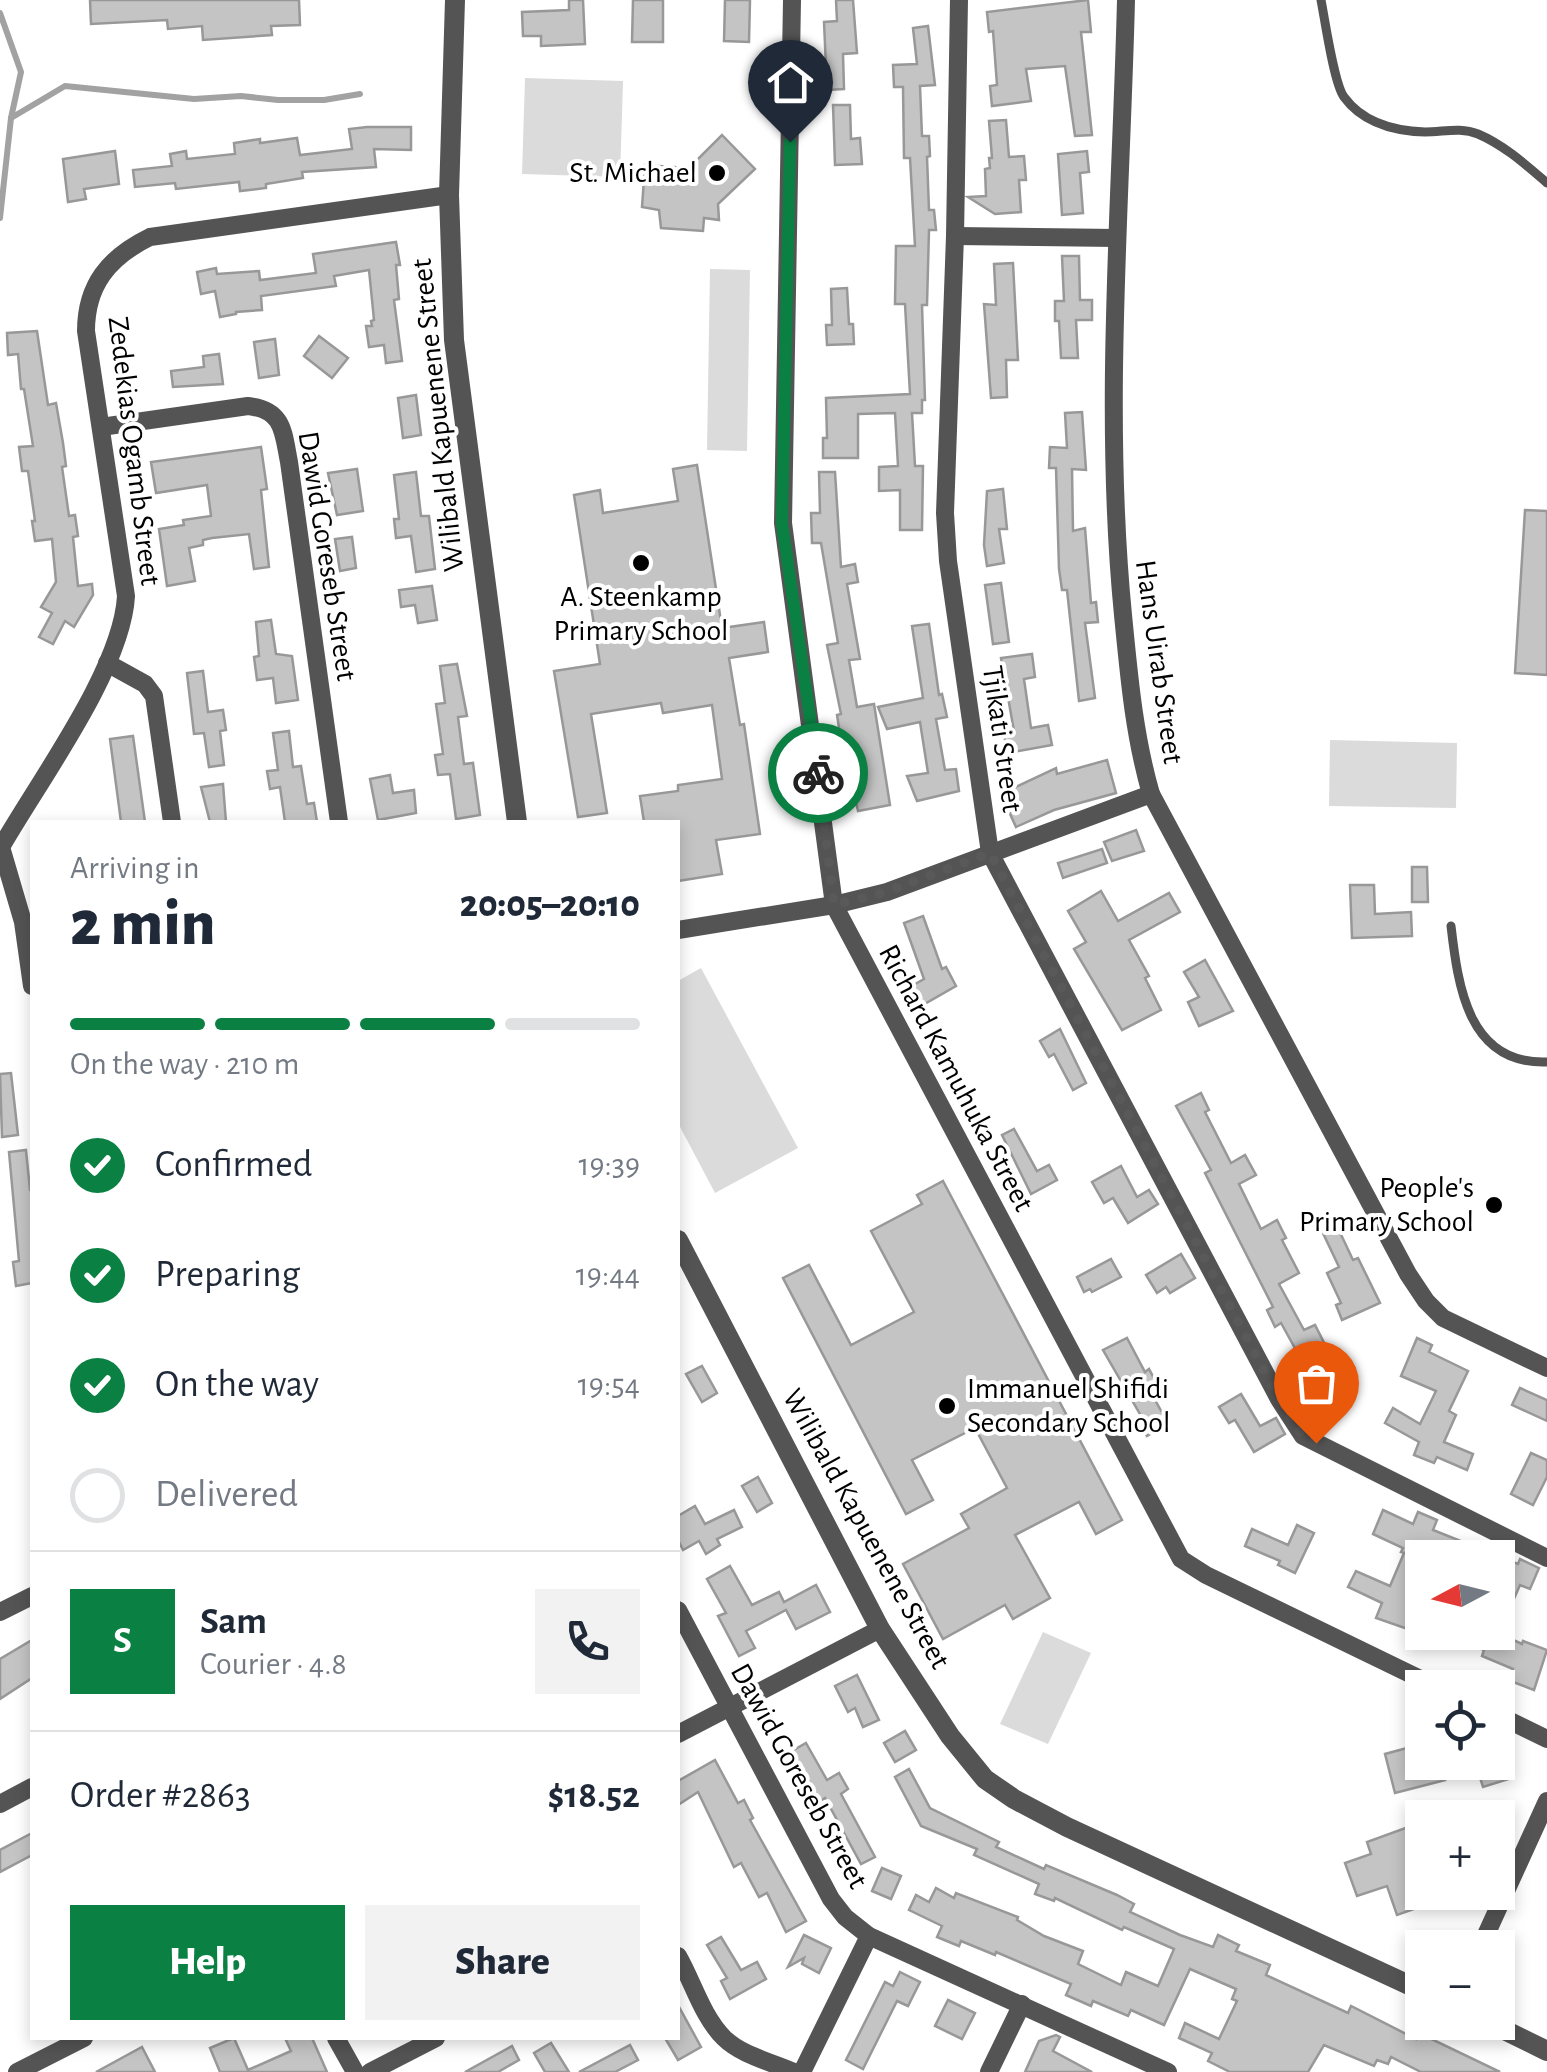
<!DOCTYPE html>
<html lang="en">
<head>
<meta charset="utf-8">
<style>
  body { margin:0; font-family:"Alegreya Sans",sans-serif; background:#f2f2f3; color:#1f2937; height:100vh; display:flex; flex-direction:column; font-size:38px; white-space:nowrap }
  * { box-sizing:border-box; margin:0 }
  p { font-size:32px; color:#747a83 }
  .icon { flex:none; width:55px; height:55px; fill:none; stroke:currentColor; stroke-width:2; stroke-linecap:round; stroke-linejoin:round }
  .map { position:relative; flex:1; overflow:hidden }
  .details { position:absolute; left:30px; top:820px; width:650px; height:1220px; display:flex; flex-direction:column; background:#fff; border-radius:0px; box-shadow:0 5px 15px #0003 }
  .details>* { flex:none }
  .needle { width:65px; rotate:263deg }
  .controls { position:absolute; left:1405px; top:1540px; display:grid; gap:20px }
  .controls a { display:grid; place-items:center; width:110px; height:110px; border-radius:0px; background:#fff; box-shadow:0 5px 15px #0003; font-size:50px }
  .pin { position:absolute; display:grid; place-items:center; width:85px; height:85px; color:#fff; margin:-102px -42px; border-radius:50% 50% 50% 0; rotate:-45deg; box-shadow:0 0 10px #0007 }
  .pin .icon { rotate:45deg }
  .courier { position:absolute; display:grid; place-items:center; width:100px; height:100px; margin:-50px; border:8px solid #0b8043; border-radius:50%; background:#fff; color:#222; box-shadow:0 2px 12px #0007 }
  .headline em { font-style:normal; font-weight:800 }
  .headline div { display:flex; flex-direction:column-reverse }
  .headline { display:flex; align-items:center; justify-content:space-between; height:170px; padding:0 40px }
  h1 { font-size:65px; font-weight:800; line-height:75px }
  .bar { display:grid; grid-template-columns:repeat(4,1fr); gap:15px 10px; align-content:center; height:120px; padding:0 40px }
  .bar i { height:12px; border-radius:8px; background:#e0e1e3 }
  .bar .current { background:#0b8043 }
  .bar p { grid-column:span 4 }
  .line { display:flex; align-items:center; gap:25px; padding:0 40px; border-top:2px solid #e0e1e3 }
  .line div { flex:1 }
  .round { display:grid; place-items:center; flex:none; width:105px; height:105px; border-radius:0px; background:#f2f2f3 }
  ol { padding:0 40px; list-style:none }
  li { display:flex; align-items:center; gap:30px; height:110px }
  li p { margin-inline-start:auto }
  li .icon { padding:10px; border-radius:50%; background:#0b8043; color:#fff; stroke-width:4 }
  li:last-child { color:#747a83 }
  li i { width:55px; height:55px; border:5px solid #e0e1e3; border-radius:50% }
  .cta { display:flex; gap:20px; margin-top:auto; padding:20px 40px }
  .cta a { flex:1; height:115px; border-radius:0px; background:#0b8043; color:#fff; font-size:40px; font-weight:800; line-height:115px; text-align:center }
  .cta a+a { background:#f2f2f3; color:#1f2937 }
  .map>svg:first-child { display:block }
</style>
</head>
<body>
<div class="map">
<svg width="1547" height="2072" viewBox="0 0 1547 2072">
  <rect width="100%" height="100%" fill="#fff"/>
  <g fill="#dbdbdb">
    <path d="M525 78 623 81 620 177 522 174Z"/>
    <path d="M710 269 750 270 747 451 707 450Z"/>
    <path d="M1330 740 1457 743 1456 808 1329 806Z"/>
    <path d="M701 968 798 1148 715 1193 678 1123V981Z"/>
    <path d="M1043 1632 1091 1653 1048 1744 1000 1724Z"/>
  </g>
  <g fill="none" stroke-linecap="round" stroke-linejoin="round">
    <g stroke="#a2a2a2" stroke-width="6">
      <path d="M0 13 21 72 11 118 0 218"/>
      <path d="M11 118 65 86 194 99 241 96 278 100H324L360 94"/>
    </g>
  </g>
  <g fill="#c4c4c4" stroke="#989898" stroke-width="2.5">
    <path d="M90 0H299L300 25 271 26 272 35 203 40 202 26 168 29 167 20 91 24Z"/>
    <path d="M569 0H583L585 44 541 46V36H523L522 12 569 10Z"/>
    <path d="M633 0H663V42H632Z"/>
    <path d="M725 0H750L749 42 724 41Z"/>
    <path d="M836 0H853L857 53 843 54 844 89 827 90 824 22 837 21Z"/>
    <path d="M1088 0 1091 32H1081L1092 135 1075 136 1065 66 1026 69 1031 101 992 106 990 86 997 85 993 31 989 32 987 12Z"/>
    <path d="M928 26 935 85 920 86 922 136H929L930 156 927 157 929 210H934L936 230H929L927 305H922L925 400H922V413H912L915 466H923L922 530H900V490L879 491V467L898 466 895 413 858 414V458H823V438H827L826 398 910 394 905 304H895L896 246H915L910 158H904L903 87H894L893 65 917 64 913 28Z"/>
    <path d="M833 105H850L851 139 860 138 862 164 835 165Z"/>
    <path d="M1006 120 1009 157 1024 156 1026 180H1019L1021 212 995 214 968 197 986 196 985 169 990 168 989 158H992L989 121Z"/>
    <path d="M367 127H411V150L374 149 376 167 302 172 303 178 266 184V188L240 191 239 182 176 189 175 183 135 187 133 170 172 166 170 154 186 151 187 159 235 154 234 143 260 139V143L297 138 300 155 352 149 349 129Z"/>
    <path d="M722 135 755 169 718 204 719 220 704 218 703 231 661 228 659 210 642 207 645 165 689 168Z"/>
    <path d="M115 151 119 184 84 189 86 199 68 202 63 159Z"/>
    <path d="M1087 151 1089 172 1080 173 1083 213 1062 215 1058 154Z"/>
    <path d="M396 242 400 265H396L399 299 394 300 402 361 386 363 384 345 369 347 366 326H372L371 321 374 320 369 270 334 276 336 286 261 296 262 310 236 312V314L220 317 215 291 201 294 197 272 216 268 217 274 259 271 260 280 316 273 313 254Z"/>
    <path d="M1062 256H1079L1080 300H1092V320H1076L1078 358H1061L1059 321H1055V301H1064Z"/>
    <path d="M1013 263 1018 360H1006L1007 397 991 398 984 304 996 305 994 264Z"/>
    <path d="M847 288 849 324H853L854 344 827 345 826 325H832L831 289Z"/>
    <path d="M37 331 48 405 56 403 63 443 66 466 62 467 69 516 75 515 78 536 73 537 78 586 92 584 93 595 74 627 65 621 53 644 39 637 52 613 41 607 56 582 52 539 35 541 32 521H35L28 471H22L19 447 33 446 24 389H21L18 354 8 355 7 333Z"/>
    <path d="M319 336 348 358 332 378 304 356Z"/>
    <path d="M275 339 279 375 259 378 254 342Z"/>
    <path d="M219 354 223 384 173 387 171 371 204 367 203 356Z"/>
    <path d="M416 395 421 435 403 438 398 398Z"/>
    <path d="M1082 412 1086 470 1072 469 1073 531 1085 528 1091 603 1096 602 1098 622 1085 623 1095 698 1079 701 1067 590H1062L1059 569 1056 468H1049L1050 447 1067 448 1065 413Z"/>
    <path d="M261 447 267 489 261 490 269 567 254 569 249 534 212 538 203 540V545L189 548 195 581 167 586 159 529 184 525 183 520 211 516 207 485 156 493 151 462Z"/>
    <path d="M697 465 722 628 764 622 768 652 729 658 740 725 744 724 760 834 716 840 722 874 678 881V822H644L640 796 678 791V785L722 779 712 705 663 713 661 703 591 714 607 813 578 817 554 671 600 664 574 495 600 490 603 513 678 501 673 469Z"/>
    <path d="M357 469 363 511 337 515 328 473Z"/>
    <path d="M416 472 421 516H429L435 569 416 572 411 536 396 538 394 519H399L394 475Z"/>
    <path d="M819 472H835L841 567 855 564 858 582 847 584 860 659 849 660 857 707 874 704 890 805 858 811 843 743 834 744 832 729 839 728 837 715 841 714 827 645 838 643 821 543H812L811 513H820Z"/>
    <path d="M1003 489 1007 529H999L1004 563 987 566 984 545 987 491Z"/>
    <path d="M1525 510 1547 511V675L1515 673Z"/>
    <path d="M352 537 356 568 340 571 335 539Z"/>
    <path d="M1001 583 1009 642 993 644 985 585Z"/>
    <path d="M432 586 437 620 418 623 415 605 401 607 399 590Z"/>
    <path d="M271 620 276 654 292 656 298 700 276 703 273 678 257 680 254 657 259 656 256 622Z"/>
    <path d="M929 624 939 695 942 694 947 717 936 719 945 770 956 769 959 791 917 801 907 776 928 773 920 722 887 729 878 707 923 698 912 626Z"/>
    <path d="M1032 654 1035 677 1024 679 1031 728 1048 725 1052 745 1007 753 1004 733 1014 731 1001 658Z"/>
    <path d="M457 664 467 716 458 717 464 764 473 763 480 815 456 819 450 774 438 775 435 755 443 754 436 704 445 703 440 666Z"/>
    <path d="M203 671 208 712 223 710 226 730 220 731 224 765 209 767 204 733 194 734 187 673Z"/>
    <path d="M289 731 293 767 301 766 307 804 314 803 317 822H285L280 787 270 789 267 771 278 770 273 733Z"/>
    <path d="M133 736 145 822H121L110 739Z"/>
    <path d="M1107 760 1116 793 1054 810 1016 827 1001 794 1056 768 1057 774Z"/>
    <path d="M390 775 393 793 414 790 416 813 378 820 370 779Z"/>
    <path d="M223 784 226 822H210L201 787Z"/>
    <path d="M1136 830 1144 851 1112 861 1104 842Z"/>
    <path d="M1102 849 1107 863 1063 878 1058 863Z"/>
    <path d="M1412 867H1427L1428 902H1412Z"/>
    <path d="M1350 885H1374L1375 914 1411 912 1412 936 1352 938Z"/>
    <path d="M1101 891 1118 921 1169 893 1180 912 1129 940 1149 976 1145 978 1161 1010 1122 1030 1074 949 1086 942 1068 911Z"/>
    <path d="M923 916 942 969 946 967 956 986 921 1006 910 987 924 979 904 923Z"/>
    <path d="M1205 960 1233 1011 1199 1026 1188 1002 1199 997 1184 972Z"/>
    <path d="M1060 1029 1086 1083 1073 1090 1054 1054 1049 1057 1040 1041Z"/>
    <path d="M11 1073 18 1135 2 1137 0 1074Z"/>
    <path d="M1201 1093 1209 1110 1205 1112 1231 1163 1245 1155 1256 1175 1239 1184 1261 1229 1277 1220 1286 1238 1282 1240 1299 1273 1279 1284 1304 1330 1315 1325 1341 1376 1317 1388 1281 1323 1275 1327 1267 1310 1273 1307 1205 1173 1211 1170 1176 1106Z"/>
    <path d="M1014 1129 1037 1171 1049 1165 1057 1180 1031 1194 1002 1135Z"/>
    <path d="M26 1150 30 1190H32V1283L16 1286 13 1262 19 1261 9 1152Z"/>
    <path d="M1121 1166 1137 1197 1149 1190 1158 1204 1128 1223 1113 1198 1104 1203 1092 1182Z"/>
    <path d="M943 1181 1122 1520 1096 1534 1079 1502 1015 1535 1050 1598 1013 1619 1005 1605 943 1639 903 1564 969 1528 961 1514 1007 1488 975 1428 912 1460 933 1500 906 1514 783 1278 809 1265 851 1345 914 1312 871 1231 922 1204 917 1195Z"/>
    <path d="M1336 1224 1353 1260 1358 1258 1380 1303 1342 1320 1336 1305 1341 1303 1327 1273 1339 1267 1322 1231Z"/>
    <path d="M1181 1254 1195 1278 1170 1293 1166 1287 1157 1293 1146 1275Z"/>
    <path d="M1111 1259 1121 1277 1092 1292 1090 1289 1084 1292 1077 1277Z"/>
    <path d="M1127 1338 1145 1372 1149 1369 1158 1386 1150 1391 1168 1423 1147 1436 1137 1419 1141 1416 1103 1350Z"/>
    <path d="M1417 1338 1432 1345 1429 1352 1468 1371 1449 1411 1456 1415 1444 1442 1473 1454 1467 1470 1437 1457 1434 1463 1414 1455 1419 1442 1385 1423 1393 1408 1420 1424 1436 1391 1401 1376Z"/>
    <path d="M702 1366 717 1393 702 1402 686 1374Z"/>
    <path d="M1520 1388 1547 1400V1421L1512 1405Z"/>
    <path d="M1241 1394 1260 1426 1276 1418 1285 1434 1254 1452 1235 1420 1229 1423 1219 1407Z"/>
    <path d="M1531 1453 1547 1460V1477L1533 1505 1511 1494Z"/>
    <path d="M758 1477 772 1503 757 1512 742 1486Z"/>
    <path d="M695 1506 705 1524 734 1510 742 1527 717 1539 720 1545 706 1554 699 1541 683 1550 678 1540V1516Z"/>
    <path d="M1383 1510 1413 1524 1418 1512 1437 1520 1433 1530 1518 1564 1520 1559 1539 1568 1530 1589 1520 1585 1513 1601 1498 1595V1558H1422V1634L1376 1618 1382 1603 1348 1587 1356 1571 1390 1586 1404 1553 1401 1552 1403 1548 1373 1534Z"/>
    <path d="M1297 1525 1314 1533 1295 1573 1278 1565 1280 1561 1245 1546 1252 1529 1288 1545Z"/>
    <path d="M730 1566 752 1605 779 1592 784 1602 816 1585 830 1612 796 1629 786 1610 746 1631 755 1648 739 1656 718 1616 726 1613 707 1579Z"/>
    <path d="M1496 1632 1522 1644 1523 1641 1547 1650 1534 1690 1508 1680 1513 1669 1482 1656 1484 1650 1443 1633Z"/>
    <path d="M32 1640V1678L0 1699V1659Z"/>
    <path d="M857 1675 879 1720 863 1727 855 1708 848 1712 835 1686Z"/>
    <path d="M905 1731 916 1750 895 1762 884 1743Z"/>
    <path d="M806 1743 827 1780 839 1773 848 1789 841 1794 875 1857 861 1864 825 1798 820 1801 792 1751Z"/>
    <path d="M1422 1744V1762H1440L1445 1780 1395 1793 1385 1754Z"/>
    <path d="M715 1760 738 1803 744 1800 753 1818 750 1820 806 1921 786 1932 767 1893 759 1897 741 1863 734 1867 698 1792 678 1805V1781Z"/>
    <path d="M1475 1762H1507L1512 1778 1483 1787Z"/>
    <path d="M909 1769 930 1808 999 1842 996 1847 1044 1869 1046 1865 1117 1895 1134 1904 1130 1912 1180 1935 1213 1947 1218 1935 1239 1945 1236 1951 1270 1965 1266 1975 1348 2013 1351 2006 1416 2039 1419 2033 1500 2072H1421L1391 2057 1388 2064 1377 2060 1374 2066 1324 2045 1308 2072H1230L1208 2061 1212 2053 1179 2038 1185 2023 1219 2039 1237 2001 1232 1999 1236 1989 1190 1969 1164 2025 1131 2010 1128 2016 1093 2001 1091 2006 1066 1995 1071 1984 996 1952 995 1955 961 1941 959 1946 937 1937 942 1926 909 1910 916 1895 929 1902 936 1888 954 1898 956 1893 1018 1917 1017 1920 1044 1936 1083 1951 1078 1964 1121 1985 1126 1972 1158 1986 1174 1949 1124 1927 1122 1930 1055 1898 1054 1901 1035 1894 1039 1884 974 1855 977 1849 921 1826 895 1777Z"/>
    <path d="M1422 1822V1892L1454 1895 1397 1915 1387 1886 1357 1896 1345 1863 1371 1854 1367 1842Z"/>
    <path d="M32 1833V1855L0 1872V1850Z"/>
    <path d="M882 1868 901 1876 891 1899 872 1891Z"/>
    <path d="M804 1935 831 1948 819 1973 802 1964 804 1958 788 1967Z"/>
    <path d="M721 1937 741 1970 757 1962 766 1979 730 1999 721 1981 727 1978 707 1945Z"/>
    <path d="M900 1972 920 1982 908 2006 897 2001 863 2069 846 2060 885 1982 893 1986Z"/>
    <path d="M948 2000 975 2013 962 2039 935 2026Z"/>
    <path d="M678 2005 701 2047 678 2060 665 2038H678Z"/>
    <path d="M1056 2035 1060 2037 1053 2051 1092 2072H1025L1039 2041Z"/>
    <path d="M234 2038 248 2070 291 2051 285 2038H312L327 2072H220L210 2048Z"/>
    <path d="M551 2043 569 2072H545L534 2053Z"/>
    <path d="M630 2045 638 2060 615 2072H579Z"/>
    <path d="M512 2046 519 2060 498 2072H465Z"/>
    <path d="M142 2047 155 2072H96Z"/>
  </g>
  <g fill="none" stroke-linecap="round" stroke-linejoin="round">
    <g stroke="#545454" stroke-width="9">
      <path d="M1321 0C1325 20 1334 84 1344 97 1363 123 1394 131 1425 132 1444 132 1460 127 1478 134 1504 145 1526 165 1547 183"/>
      <path d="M1451 926C1458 986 1468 1065 1547 1062"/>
    </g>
    <g stroke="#545454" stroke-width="18">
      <path d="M792 0 783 523 834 905 1181 1559 1206 1575 1439 1688"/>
      <path d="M959 0 955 236 945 513 948 561 990 853 1279 1399 1303 1436 1547 1558"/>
      <path d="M1126 0C1121 205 1103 411 1123 615 1129 676 1134 735 1151 794L1408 1274 1426 1301 1443 1318 1547 1368"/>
      <path d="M955 236 1117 238"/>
      <path d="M101 427 248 406C284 410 283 432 289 462L339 822"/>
      <path d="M107 663 145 684 154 696 172 822"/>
      <path d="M1 847 23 922 32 986"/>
      <path d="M0 849C38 782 122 670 126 596L86 331C86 285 109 257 150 237L449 195"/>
      <path d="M678 930 834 905 887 892 1151 794"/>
      <path d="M678 1610 831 1899 845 1917 869 1936 1168 2072"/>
      <path d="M0 1612 32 1596"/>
      <path d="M1498 1715 1547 1739"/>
      <path d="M678 1734 880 1629"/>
      <path d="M0 1804 32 1787"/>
      <path d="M1480 1948 1547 1801"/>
      <path d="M678 1956C693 1982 702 2016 724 2038 741 2055 771 2062 794 2072"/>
      <path d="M336 2038 355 2072"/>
      <path d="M17 2072 84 2038"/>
      <path d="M370 2072 436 2038"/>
      <path d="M802 2072 869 1936"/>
      <path d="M989 2072 1022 2004"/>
    </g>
    <g stroke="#545454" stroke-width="20">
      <path d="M455 0 449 195 454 340 517 822"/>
      <path d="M678 1240 880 1629 950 1736 985 1779 1014 1799 1067 1827 1422 1991"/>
      <path d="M1488 2022 1547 2051"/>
    </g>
  </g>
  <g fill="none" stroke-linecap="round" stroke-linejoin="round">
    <path stroke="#595959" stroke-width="10" stroke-dasharray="0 18" d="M818 773 834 905 886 892 990 853 1279 1399 1303 1436 1316 1443"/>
    <path stroke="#0b8043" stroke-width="12" d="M790 142 782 523 818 773"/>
  </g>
  <g fill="#000" stroke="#fff" stroke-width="4">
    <circle cx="717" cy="173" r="10"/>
    <circle cx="641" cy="563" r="10"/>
    <circle cx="1494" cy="1205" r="10"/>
    <circle cx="947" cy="1406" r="10"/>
  </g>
  <g text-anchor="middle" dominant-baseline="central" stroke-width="8" stroke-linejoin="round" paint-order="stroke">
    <g font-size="30" fill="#000" stroke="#fff" text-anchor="end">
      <text x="697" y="173">St. Michael</text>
      <text x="641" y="597" text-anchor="middle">A. Steenkamp<tspan x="641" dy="34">Primary School</tspan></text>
      <text x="1474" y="1188">People's<tspan x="1474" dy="34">Primary School</tspan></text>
      <text x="967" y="1389" text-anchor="start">Immanuel Shifidi<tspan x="967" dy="34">Secondary School</tspan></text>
    </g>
    <g font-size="30" fill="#000" stroke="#fff">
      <text transform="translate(438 415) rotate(-96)">Wilibald Kapuenene Street</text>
      <text transform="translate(134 451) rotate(83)">Zedekias Ogamb Street</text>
      <text transform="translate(327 556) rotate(81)">Dawid Goreseb Street</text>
      <text transform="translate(1159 662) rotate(82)">Hans Uirab Street</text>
      <text transform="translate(1002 739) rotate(82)">Tjikati Street</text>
      <text transform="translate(956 1078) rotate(62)">Richard Kamuhuka Street</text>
      <text transform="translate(866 1529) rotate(61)">Wilibald Kapuenene Street</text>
      <text transform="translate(799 1776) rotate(61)">Dawid Goreseb Street</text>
    </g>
  </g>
</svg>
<div class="controls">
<a><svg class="needle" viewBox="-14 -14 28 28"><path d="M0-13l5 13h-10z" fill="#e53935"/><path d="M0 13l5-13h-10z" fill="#747a83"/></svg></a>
<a><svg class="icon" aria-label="locate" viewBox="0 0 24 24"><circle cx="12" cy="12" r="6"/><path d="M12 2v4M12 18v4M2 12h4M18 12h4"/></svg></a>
<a>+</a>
<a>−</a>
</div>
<div class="pin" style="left:1316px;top:1443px;background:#ea580c"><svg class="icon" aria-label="bag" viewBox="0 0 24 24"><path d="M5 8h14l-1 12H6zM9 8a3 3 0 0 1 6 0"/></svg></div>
<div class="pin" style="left:790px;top:142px;background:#1f2937"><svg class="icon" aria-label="home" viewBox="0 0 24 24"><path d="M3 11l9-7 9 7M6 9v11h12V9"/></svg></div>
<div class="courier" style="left:818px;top:773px"><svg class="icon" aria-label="bike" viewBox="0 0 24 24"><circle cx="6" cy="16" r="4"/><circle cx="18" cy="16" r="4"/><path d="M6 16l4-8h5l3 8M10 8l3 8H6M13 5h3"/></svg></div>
<section class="details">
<div class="headline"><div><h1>2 min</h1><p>Arriving in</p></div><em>20:05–20:10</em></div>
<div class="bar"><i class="current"></i><i class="current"></i><i class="current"></i><i></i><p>On the way · 210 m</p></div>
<ol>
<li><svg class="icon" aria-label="check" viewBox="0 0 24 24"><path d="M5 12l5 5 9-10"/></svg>Confirmed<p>19:39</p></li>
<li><svg class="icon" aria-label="check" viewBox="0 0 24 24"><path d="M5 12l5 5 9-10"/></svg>Preparing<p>19:44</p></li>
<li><svg class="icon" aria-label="check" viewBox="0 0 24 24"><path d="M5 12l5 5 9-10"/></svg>On the way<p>19:54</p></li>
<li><i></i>Delivered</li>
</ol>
<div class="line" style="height:180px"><b class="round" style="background:#0b8043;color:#fff">S</b><div><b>Sam</b><p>Courier · 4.8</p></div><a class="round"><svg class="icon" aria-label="phone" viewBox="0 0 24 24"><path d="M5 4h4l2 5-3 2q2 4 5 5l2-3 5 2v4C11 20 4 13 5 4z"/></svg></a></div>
<div class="line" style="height:130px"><div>Order #2863</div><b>$18.52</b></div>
<div class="cta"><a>Help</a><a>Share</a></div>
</section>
</div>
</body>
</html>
